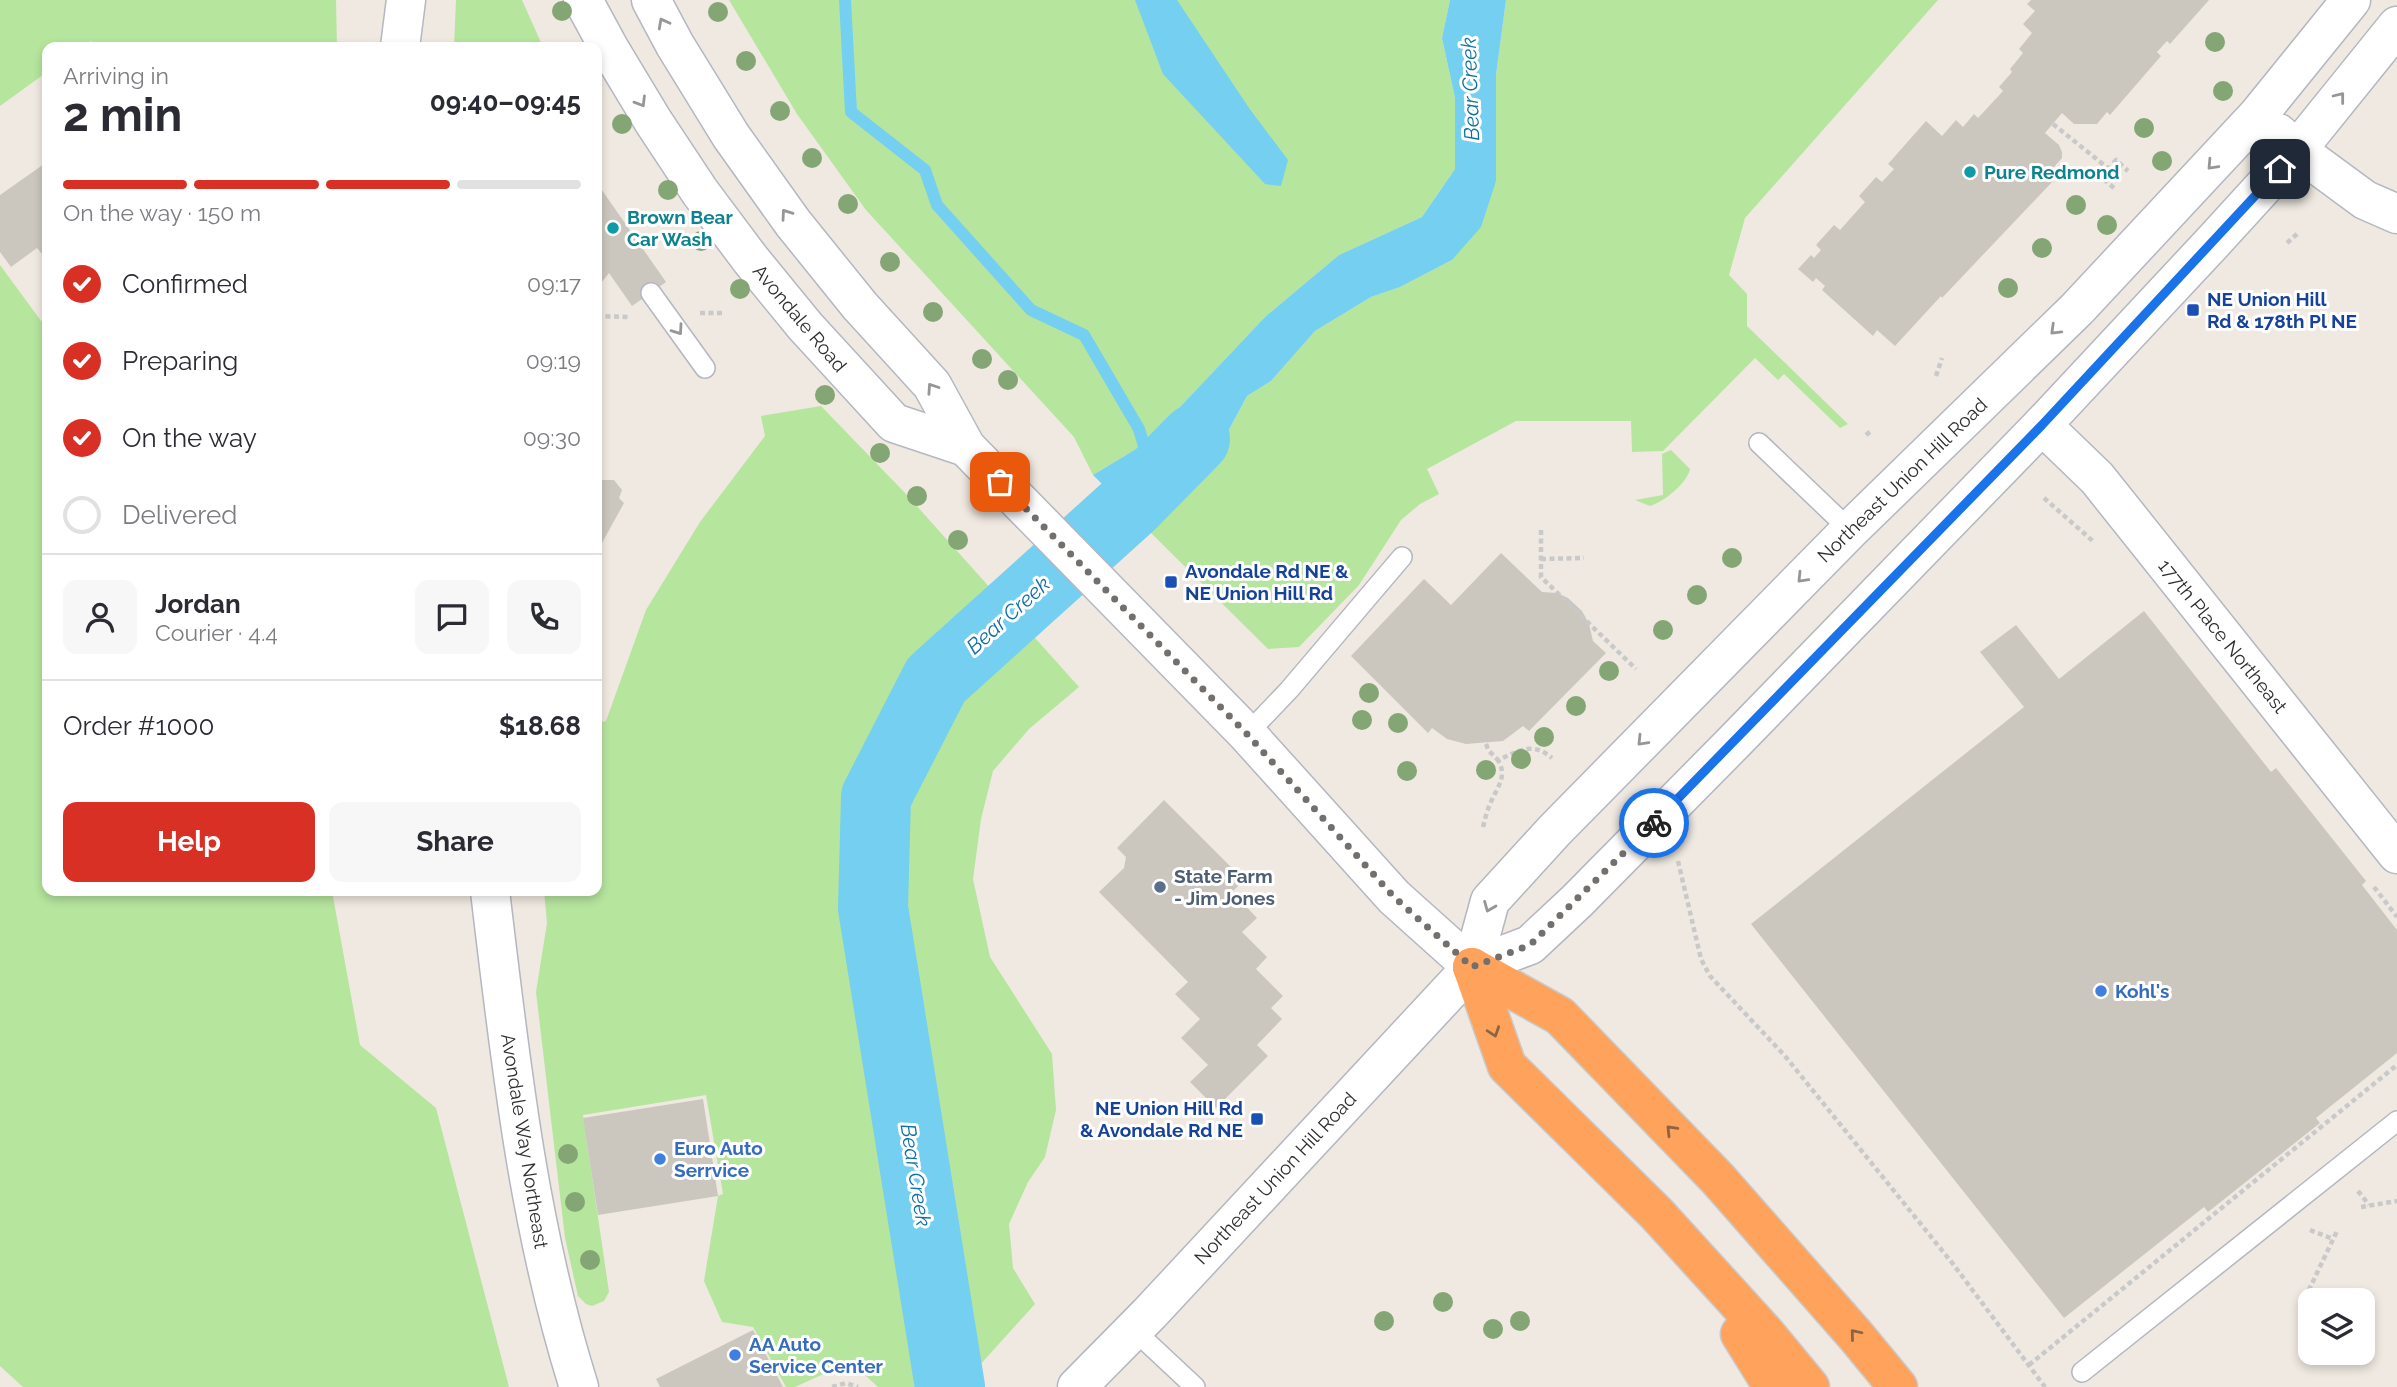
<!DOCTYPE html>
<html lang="en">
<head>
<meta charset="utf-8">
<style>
  body { margin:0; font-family:Raleway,sans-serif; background:#f7f7f7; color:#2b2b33; height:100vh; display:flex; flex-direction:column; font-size:26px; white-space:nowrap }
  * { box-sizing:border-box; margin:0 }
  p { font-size:23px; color:#7c7c81 }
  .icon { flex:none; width:38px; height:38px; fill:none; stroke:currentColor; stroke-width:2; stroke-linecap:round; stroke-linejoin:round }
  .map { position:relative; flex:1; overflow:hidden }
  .sheet { position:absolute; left:42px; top:42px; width:560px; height:854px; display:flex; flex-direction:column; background:#fff; border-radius:14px; box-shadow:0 4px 10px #0003 }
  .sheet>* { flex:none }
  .fabs { position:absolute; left:2298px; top:1288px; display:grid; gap:14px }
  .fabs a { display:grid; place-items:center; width:77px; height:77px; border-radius:14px; background:#fff; box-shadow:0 4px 10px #0003; font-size:35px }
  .pin { position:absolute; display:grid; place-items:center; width:60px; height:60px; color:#fff; margin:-30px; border-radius:14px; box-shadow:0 4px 10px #0006 }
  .courier { position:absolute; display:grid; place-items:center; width:70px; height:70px; margin:-35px; border:5px solid #1a73e8; border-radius:50%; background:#fff; color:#222; box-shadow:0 2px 9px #0007 }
  .summary em { font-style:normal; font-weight:700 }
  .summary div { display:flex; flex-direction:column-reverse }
  .summary { display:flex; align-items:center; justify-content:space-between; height:119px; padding:0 21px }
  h1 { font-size:46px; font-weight:700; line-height:52px }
  .bar { display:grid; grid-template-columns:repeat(4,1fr); gap:10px 7px; align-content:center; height:84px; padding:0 21px }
  .bar i { height:9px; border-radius:5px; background:#e1e1e2 }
  .bar .active { background:#d93025 }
  .bar p { grid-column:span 4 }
  .line { display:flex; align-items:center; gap:18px; padding:0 21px; border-top:2px solid #e1e1e2 }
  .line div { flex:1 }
  .round { display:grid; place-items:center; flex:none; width:74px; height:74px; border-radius:14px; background:#f7f7f7 }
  ol { padding:0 21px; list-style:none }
  li { display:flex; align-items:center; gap:21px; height:77px }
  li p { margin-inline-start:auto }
  li .icon { padding:7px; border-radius:50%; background:#d93025; color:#fff; stroke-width:4 }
  li:last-child { color:#7c7c81 }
  li i { width:38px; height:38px; border:4px solid #e1e1e2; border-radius:50% }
  .primary-button { display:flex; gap:14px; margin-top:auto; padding:14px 21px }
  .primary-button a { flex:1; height:80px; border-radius:14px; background:#d93025; color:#fff; font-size:28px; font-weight:700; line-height:80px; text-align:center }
  .primary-button a+a { background:#f7f7f7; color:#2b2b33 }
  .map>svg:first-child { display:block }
</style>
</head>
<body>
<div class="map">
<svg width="2397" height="1387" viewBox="0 0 2397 1387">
  <rect width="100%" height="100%" fill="#efe9e1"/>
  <g fill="#b6e59e">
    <path d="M0 0H336L337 47H96L91 41 82 47H47V72L0 106Z"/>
    <path d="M456 0H522L543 47H454Z"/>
    <path d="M729 0H1450L1442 38 1455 98V169L1422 217 1339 255 1266 316 1146 443 1093 475 1074 437 866 210 797 114Z"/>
    <path d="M1506 0H1938L1745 218 1729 275 1747 294V326L1848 424 1840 428 1784 374 1778 380 1755 358 1663 451 1632 452 1631 421H1516L1427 469 1439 494 1420 504 1401 520 1359 585 1299 647 1268 649 1145 527 1175 490 1204 476 1247 396 1271 381 1315 331 1371 297 1400 287 1452 260 1496 181V75Z"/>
    <path d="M0 265 47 329V891H332L360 1045 436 1108 509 1387H23L0 1366Z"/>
    <path d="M821 406 906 494 1079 687 1029 729 993 771 981 819 973 879 990 957 1052 1054 1056 1110 1045 1157 1028 1182 1009 1224 1013 1268 1035 1304 960 1387H878L855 1366 830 1371 795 1387H786L753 1327 722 1322 704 1281 718 1196 723 1194 706 1095 583 1115 609 1292 604 1301 592 1306 586 1304 578 1296 565 1238 536 992 547 923 544 891H597V723L606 721 646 610 700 522 765 436 761 416Z"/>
    <path d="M1671 450 1690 469C1687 483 1664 502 1650 506L1635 500 1663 495 1662 454Z"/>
  </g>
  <g fill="#75cff0">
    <path d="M1135 0H1177L1249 108 1288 160 1281 186 1265 184 1163 74Z"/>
    <path d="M1450 0H1506L1496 75V181L1481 227 1452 260 1400 287 1371 297 1315 331 1271 381 1247 396 1204 476 1175 490 1145 527 1093 475 1146 443 1266 316 1339 255 1422 217 1455 169V98L1442 38Z"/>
  </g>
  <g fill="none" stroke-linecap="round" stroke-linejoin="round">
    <path stroke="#75cff0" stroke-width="12" d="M845 0 851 112 925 170 937 205 1031 310 1084 335 1139 429 1148 460"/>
    <path stroke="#75cff0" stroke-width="70" d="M950 1387 873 908 876 797 936 680 1130 505 1195 439"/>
  </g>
  <g fill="#cbc7bf">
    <path d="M2031 0H2209L2170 44 2167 41 2157 52 2161 56 2110 115 2107 112 2097 124H2074L2062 113 2045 133 2059 145 2062 152V158L2047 175 2053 181 1942 298 1941 296 1895 346 1877 330 1873 336 1822 290 1825 286 1816 278 1813 282 1798 269 1811 255 1814 258 1821 250 1816 245 1834 225 1840 230 1865 202 1859 196 1876 177 1882 182 1894 169 1888 164 1926 121 1942 136 1956 120 1963 127 1974 114 1978 118 2003 91 1999 87 2012 72 2010 69 2023 53 2019 49 2032 33 2023 24 2035 11 2027 4Z"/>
    <path d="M47 162V252L43 255 37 248 11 267 0 252V195Z"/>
    <path d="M597 183 666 282 632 306 609 273 597 288Z"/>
    <path d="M597 480H614L622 490 619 498 624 503 597 552Z"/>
    <path d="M1501 553 1542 592 1557 593 1568 598 1582 611 1589 624 1593 641 1606 653 1529 731 1523 726 1503 741 1466 744 1447 739 1432 728 1428 733 1351 656 1424 579 1451 605Z"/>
    <path d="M2144 611 2271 772 2276 768 2366 881 2362 885 2397 930V1053L2316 1118 2320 1123 2208 1212 2204 1207 2064 1318 1751 924 2024 707 1980 652 2016 625 2059 679Z"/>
    <path d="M1164 800 1244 880 1232 892 1257 918 1242 932 1267 957 1256 969 1283 996 1271 1008 1282 1019 1257 1045 1268 1056 1216 1108 1190 1082 1208 1065 1181 1038 1200 1019 1175 994 1188 982 1099 892 1124 868 1126 857 1117 848Z"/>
    <path d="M703 1099 718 1196 598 1215 583 1118Z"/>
    <path d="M753 1330 783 1387H660L656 1379Z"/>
  </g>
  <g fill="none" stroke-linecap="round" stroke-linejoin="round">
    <defs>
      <g id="lane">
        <path d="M651 293 705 368"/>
        <path d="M1759 443 1850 530"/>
        <path d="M1247 734 1289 690 1402 557"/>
        <path d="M1133 1329 1195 1387"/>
        <path d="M2082 1372 2397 1121"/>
      </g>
      <path id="street" d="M2042 425 2097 478 2397 854"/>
      <g id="secondary">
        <path d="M583 0 609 48 653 121 700 192 751 260 805 326 894 423 966 447"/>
        <path d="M651 0 675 45 731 136 793 223 860 306 932 385 966 447 1247 734 1394 897 1472 967"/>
        <path d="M400 47 406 0"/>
        <path d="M2278 133 2297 150 2365 200 2397 214"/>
        <path d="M490 891C510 1058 528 1226 579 1387"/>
        <path d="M1472 967 1490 901 1554 831 1850 530 2077 309 2258 115 2351 0"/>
        <path d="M1077 1387 1150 1313 1472 967 1530 945 1577 901 1736 740 2042 425 2213 242 2297 150 2397 26"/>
      </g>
      <g id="highway">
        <path d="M1472 967 1560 1016 1718 1179 1856 1336 1898 1387"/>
        <path d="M1472 967 1507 1066 1657 1214 1767 1335 1810 1387"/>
        <path d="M1740 1334 1773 1387"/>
      </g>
    </defs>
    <use href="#lane" stroke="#b4b7c1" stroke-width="22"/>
    <use href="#street" stroke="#b4b7c1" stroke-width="41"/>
    <use href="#secondary" stroke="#b4b7c1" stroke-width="41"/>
    <use href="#highway" stroke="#c9c9c9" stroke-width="41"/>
    <g stroke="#c9c9c9" stroke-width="4.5" stroke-dasharray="5 3.5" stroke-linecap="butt">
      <path d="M2053 124 2109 169"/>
      <path d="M2114 188 2102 178 2116 160 2128 171"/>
      <path d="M2287 243 2297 234"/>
      <path d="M700 313H723"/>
      <path d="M597 316 631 317"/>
      <path d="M1936 376 1942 358"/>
      <path d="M1866 435 1871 431"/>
      <path d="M2044 498 2095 543"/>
      <path d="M1541 530V577L1636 669"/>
      <path d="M1541 559 1584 558"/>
      <path d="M1486 744 1489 751 1498 760"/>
      <path d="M1483 827C1485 819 1487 811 1490 804 1497 787 1508 777 1498 760 1519 751 1532 741 1552 758"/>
      <path d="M1678 861 1701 959 1710 976 1785 1056 1953 1264 2045 1387"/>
      <path d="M2374 887 2397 917"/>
      <path d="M2358 1191 2369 1205"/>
      <path d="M2361 1207 2397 1201"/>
      <path d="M2310 1230 2333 1239"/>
      <path d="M2305 1298 2338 1229"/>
      <path d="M2029 1365 2397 1065"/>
      <path d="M832 1387 846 1383 858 1387"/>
    </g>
    <use href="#lane" stroke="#fff" stroke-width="19"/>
    <use href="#street" stroke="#fff" stroke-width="38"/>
    <use href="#secondary" stroke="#fff" stroke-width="38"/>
    <use href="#highway" stroke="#ffa35c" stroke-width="38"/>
  </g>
  <g fill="#84a574">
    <circle cx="562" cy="11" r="10"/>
    <circle cx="718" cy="12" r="10"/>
    <circle cx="2215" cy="42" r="10"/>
    <circle cx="746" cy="61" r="10"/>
    <circle cx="2223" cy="91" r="10"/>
    <circle cx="780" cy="111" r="10"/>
    <circle cx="622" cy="124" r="10"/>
    <circle cx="2144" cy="128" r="10"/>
    <circle cx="812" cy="158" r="10"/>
    <circle cx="2162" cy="161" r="10"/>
    <circle cx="668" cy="190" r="10"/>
    <circle cx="848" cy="204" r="10"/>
    <circle cx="2076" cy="205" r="10"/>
    <circle cx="2107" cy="225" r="10"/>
    <circle cx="701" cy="241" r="10"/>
    <circle cx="2042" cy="248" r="10"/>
    <circle cx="890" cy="262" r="10"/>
    <circle cx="2008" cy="288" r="10"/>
    <circle cx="740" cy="289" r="10"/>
    <circle cx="933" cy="312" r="10"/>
    <circle cx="982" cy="359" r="10"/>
    <circle cx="1008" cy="380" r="10"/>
    <circle cx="825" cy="395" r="10"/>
    <circle cx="880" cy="453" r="10"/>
    <circle cx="917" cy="496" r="10"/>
    <circle cx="958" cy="540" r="10"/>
    <circle cx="1732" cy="558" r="10"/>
    <circle cx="1697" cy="595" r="10"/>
    <circle cx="1663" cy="630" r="10"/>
    <circle cx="1609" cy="671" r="10"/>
    <circle cx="1369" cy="693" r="10"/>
    <circle cx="1576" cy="706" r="10"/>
    <circle cx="1362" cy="720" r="10"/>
    <circle cx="1398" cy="723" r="10"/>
    <circle cx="1544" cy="737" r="10"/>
    <circle cx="1521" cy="759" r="10"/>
    <circle cx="1486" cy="770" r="10"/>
    <circle cx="1407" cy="771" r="10"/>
    <circle cx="568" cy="1154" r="10"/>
    <circle cx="575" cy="1202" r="10"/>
    <circle cx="590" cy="1260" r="10"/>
    <circle cx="1443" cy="1302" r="10"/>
    <circle cx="1384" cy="1321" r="10"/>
    <circle cx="1520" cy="1321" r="10"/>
    <circle cx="1493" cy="1329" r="10"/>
  </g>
  <defs><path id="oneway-chevron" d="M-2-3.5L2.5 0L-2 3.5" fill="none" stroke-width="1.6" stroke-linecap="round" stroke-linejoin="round" transform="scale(1.75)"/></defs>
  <g stroke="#969696">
    <use href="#oneway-chevron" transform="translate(663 23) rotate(-118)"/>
    <use href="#oneway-chevron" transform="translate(2340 97) rotate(-52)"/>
    <use href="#oneway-chevron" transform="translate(641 102) rotate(59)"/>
    <use href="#oneway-chevron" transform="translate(2212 165) rotate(133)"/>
    <use href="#oneway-chevron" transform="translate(786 214) rotate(-125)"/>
    <use href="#oneway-chevron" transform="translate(678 330) rotate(55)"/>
    <use href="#oneway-chevron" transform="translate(2055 330) rotate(136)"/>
    <use href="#oneway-chevron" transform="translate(932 388) rotate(-124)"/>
    <use href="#oneway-chevron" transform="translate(1802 578) rotate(134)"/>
    <use href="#oneway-chevron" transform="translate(1642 741) rotate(134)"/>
    <use href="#oneway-chevron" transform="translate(1489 907) rotate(112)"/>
  </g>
  <g stroke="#8c6343">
    <use href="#oneway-chevron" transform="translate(1494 1032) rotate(71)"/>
    <use href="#oneway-chevron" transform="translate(1671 1130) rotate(-134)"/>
    <use href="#oneway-chevron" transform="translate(1855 1334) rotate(-130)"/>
  </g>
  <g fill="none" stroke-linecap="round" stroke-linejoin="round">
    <path stroke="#726f6d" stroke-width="7" stroke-dasharray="0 12.6" d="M1000 482 1247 734 1394 897 1472 967 1530 945 1654 823"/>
    <path stroke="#1a73e8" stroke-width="9" d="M1654 823 2042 425 2280 169"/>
  </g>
  <g fill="#0f9aa8" stroke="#fff" stroke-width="2.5">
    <circle cx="1970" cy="172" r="7"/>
    <circle cx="613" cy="228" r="7"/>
  </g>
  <g fill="#1a4fb4" stroke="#fff" stroke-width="2.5">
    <rect x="2186" y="303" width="14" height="14" rx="3.5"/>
    <rect x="1164" y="575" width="14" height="14" rx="3.5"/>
    <rect x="1250" y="1112" width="14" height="14" rx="3.5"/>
  </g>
  <circle fill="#5c6f8a" stroke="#fff" stroke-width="2.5" cx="1160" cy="887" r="7"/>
  <g fill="#3f7fe0" stroke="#fff" stroke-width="2.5">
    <circle cx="2101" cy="991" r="7"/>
    <circle cx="660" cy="1159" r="7"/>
    <circle cx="735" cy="1355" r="7"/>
  </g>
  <g text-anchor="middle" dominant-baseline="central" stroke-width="6" stroke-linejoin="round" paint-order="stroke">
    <g font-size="19" font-weight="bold" fill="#0d838f" stroke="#fff" text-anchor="start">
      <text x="1984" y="172">Pure Redmond</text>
      <text x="627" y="217">Brown Bear<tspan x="627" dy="22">Car Wash</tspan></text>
    </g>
    <g font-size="19" font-weight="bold" fill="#164399" stroke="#fff" text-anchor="start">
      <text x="2207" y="299">NE Union Hill<tspan x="2207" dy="22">Rd &amp; 178th Pl NE</tspan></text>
      <text x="1185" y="571">Avondale Rd NE &amp;<tspan x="1185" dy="22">NE Union Hill Rd</tspan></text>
      <text x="1243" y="1108" text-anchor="end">NE Union Hill Rd<tspan x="1243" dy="22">&amp; Avondale Rd NE</tspan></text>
    </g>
    <g font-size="19" fill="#2e2e2e" stroke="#fff">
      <text transform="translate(800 318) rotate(50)">Avondale Road</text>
      <text transform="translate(1902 480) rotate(-44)">Northeast Union Hill Road</text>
      <text transform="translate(2223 636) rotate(51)">177th Place Northeast</text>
      <text transform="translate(525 1141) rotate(81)">Avondale Way Northeast</text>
      <text transform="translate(1275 1178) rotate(-47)">Northeast Union Hill Road</text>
    </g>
    <g font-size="19" font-weight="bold" fill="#4e5e75" stroke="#fff" text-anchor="start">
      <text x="1174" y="876">State Farm<tspan x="1174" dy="22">- Jim Jones</tspan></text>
    </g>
    <g font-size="19" font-weight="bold" fill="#366cbe" stroke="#fff" text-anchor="start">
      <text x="2115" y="991">Kohl's</text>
      <text x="674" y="1148">Euro Auto<tspan x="674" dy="22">Serrvice</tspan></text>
      <text x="749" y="1344">AA Auto<tspan x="749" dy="22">Service Center</tspan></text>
    </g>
    <g font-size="21" font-style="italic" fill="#0d6fa3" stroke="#fff">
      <text transform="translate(1470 89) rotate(-92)">Bear Creek</text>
      <text transform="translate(1008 615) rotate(-42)">Bear Creek</text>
      <text transform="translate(916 1175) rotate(81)">Bear Creek</text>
    </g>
  </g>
</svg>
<div class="fabs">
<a><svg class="icon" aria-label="layers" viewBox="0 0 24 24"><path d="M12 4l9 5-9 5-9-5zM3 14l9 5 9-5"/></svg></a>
</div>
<div class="pin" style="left:1000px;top:482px;background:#ea580c"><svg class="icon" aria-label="bag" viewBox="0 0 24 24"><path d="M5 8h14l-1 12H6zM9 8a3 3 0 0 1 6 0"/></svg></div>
<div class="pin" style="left:2280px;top:169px;background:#1f2937"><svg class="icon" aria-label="home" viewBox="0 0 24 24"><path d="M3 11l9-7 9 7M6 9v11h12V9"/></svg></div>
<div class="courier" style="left:1654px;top:823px"><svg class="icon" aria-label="bike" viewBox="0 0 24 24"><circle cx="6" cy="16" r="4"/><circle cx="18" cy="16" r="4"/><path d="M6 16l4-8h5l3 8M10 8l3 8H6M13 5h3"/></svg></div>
<section class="sheet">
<div class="summary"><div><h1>2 min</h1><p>Arriving in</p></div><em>09:40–09:45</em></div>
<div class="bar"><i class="active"></i><i class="active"></i><i class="active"></i><i></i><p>On the way · 150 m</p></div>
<ol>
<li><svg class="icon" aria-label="check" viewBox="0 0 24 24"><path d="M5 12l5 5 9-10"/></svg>Confirmed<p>09:17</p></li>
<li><svg class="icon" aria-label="check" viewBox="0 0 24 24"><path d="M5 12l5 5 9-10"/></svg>Preparing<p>09:19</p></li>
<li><svg class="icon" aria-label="check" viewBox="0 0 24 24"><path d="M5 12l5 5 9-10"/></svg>On the way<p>09:30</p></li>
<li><i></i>Delivered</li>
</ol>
<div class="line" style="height:126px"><a class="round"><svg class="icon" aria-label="person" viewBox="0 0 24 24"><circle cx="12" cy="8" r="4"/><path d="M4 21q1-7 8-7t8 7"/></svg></a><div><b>Jordan</b><p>Courier · 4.4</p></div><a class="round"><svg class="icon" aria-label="chat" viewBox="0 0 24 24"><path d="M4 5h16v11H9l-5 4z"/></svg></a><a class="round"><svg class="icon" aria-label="phone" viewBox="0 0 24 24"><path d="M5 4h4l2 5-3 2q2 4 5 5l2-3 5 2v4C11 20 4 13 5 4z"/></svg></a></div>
<div class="line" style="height:91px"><div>Order #1000</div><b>$18.68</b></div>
<div class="primary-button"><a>Help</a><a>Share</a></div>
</section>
</div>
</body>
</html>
